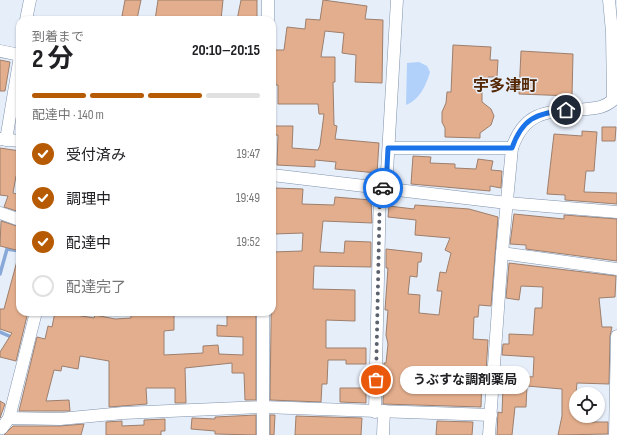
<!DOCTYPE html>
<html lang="ja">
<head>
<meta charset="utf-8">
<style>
  body { margin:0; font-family:"Sofia Sans Condensed","Noto Sans JP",sans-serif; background:#f6f6f6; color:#202124; height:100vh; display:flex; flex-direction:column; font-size:15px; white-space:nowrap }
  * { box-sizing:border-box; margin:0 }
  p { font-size:13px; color:#757577 }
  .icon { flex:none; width:22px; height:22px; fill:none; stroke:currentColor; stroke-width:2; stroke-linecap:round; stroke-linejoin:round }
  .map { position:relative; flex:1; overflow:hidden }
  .details { position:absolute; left:16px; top:16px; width:260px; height:300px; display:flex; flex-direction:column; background:#fff; border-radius:12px; box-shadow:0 1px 3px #0004 }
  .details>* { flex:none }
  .buttons { position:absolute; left:569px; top:387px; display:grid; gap:8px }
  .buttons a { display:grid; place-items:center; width:36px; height:36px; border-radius:50%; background:#fff; box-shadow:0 1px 3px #0004; font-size:20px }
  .pin { position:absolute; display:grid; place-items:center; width:34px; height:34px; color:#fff; margin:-17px; border:2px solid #fff; border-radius:50%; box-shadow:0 1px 4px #0007 }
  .courier { position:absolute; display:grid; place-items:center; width:40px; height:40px; margin:-20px; border:3px solid #1a73e8; border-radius:50%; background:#fff; color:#222; box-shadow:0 1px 5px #0007 }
  .bubble { position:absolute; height:28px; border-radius:14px; background:#fff; box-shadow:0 1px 3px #0004; font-size:13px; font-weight:700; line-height:28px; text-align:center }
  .overview em { font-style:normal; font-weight:700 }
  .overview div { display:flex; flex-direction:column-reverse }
  .overview { display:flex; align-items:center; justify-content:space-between; height:68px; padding:0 16px }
  h1 { font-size:26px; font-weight:700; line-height:30px }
  .bar { display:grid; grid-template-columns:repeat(4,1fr); gap:6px 4px; align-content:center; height:48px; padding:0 16px }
  .bar i { height:5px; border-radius:3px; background:#e0e0e0 }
  .bar .active { background:#b75a04 }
  .bar p { grid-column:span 4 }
  ol { padding:0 16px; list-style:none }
  li { display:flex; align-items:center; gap:12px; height:44px }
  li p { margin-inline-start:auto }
  li .icon { padding:4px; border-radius:50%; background:#b75a04; color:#fff; stroke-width:4 }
  li:last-child { color:#757577 }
  li i { width:22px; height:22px; border:2px solid #e0e0e0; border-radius:50% }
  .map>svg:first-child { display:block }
</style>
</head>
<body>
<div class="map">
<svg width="617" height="435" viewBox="0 0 617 435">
  <rect width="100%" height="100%" fill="#e6eefa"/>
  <path fill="#b1d1fb" d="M419 62 427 66 430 72C426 86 419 100 406 105L407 63Z"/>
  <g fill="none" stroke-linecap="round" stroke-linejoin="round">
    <g stroke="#88a9d7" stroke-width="3.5">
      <path d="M0 274 7 249 20 251"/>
      <path d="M0 332 9 336"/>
    </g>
  </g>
  <g fill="#e3ae8d" stroke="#9d7f6d">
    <path d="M125 0H141L137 19 122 16Z"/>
    <path d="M158 0H223L221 20H155Z"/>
    <path d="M241 0H257V20H237Z"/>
    <path d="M323 0 367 6 365 19 383 20 382 83 355 82 356 55 342 53 344 33 325 31 321 57H335V82H333L334 125 337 126 335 139 379 143 377 173 335 169 336 162 315 160V167L277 165 278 135H275V126H293L292 148 318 150 320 145 324 114H319L318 104H278V85H274L273 68 274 50H284L287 27 305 29 306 19 320 20Z"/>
    <path d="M453 45 491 47 490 60H498L497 77H488V84L482 83V102L491 109 494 116 491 125 480 133V138L445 137V128L442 122V112L446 103 447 92H451Z"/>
    <path d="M521 51 573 54 572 96 519 94Z"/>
    <path d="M0 60 10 62 5 91H0Z"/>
    <path d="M602 127H616L615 141H602Z"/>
    <path d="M582 131 597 132 594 171H586L584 192 617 193V204L565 200V195L547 194 554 134 582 136Z"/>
    <path d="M0 148 20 151V176H16L13 193 20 195V212L4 207 8 196 0 195Z"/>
    <path d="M413 156 431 157 430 163 455 164V168L476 169 478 159 493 161 491 170 502 171 501 188 490 186V191L411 184Z"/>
    <path d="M275 188 303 189 302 204 334 205 335 197 371 200 372 223 323 221 320 252 344 253 345 241 371 242V267L314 266 313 289 355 290V321L326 320V348H366V364H346V360H328L327 384H322L321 402 270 400 272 252 302 251 303 233 274 234Z"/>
    <path d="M415 205 469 209 498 217 491 306 479 305 478 317H474L473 339 488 340 486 372H482L481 407 383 404 384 363H386L388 344 386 335 388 310H385L388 268H386V249L422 253 421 262H418L417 277 410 276 408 294 420 295 419 313 439 315 442 291H437L440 272 446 273 451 253 445 250 450 238 415 235 416 220 388 217 389 206 414 209Z"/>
    <path d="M514 214 564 219V215L617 219V261L526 249V245L510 244Z"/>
    <path d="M1 221 20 227 17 237 20 238V251L0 246Z"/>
    <path d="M17 261 20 262V312H28L16 361 0 357V352L12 333 0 329V309H4Z"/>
    <path d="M509 263 616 276 615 297 599 298 602 327H612L610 336 609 384 577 383 576 394V416H584V422H608V434L558 435 562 416V389L527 386 526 407H515L512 435H497L498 412 502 413 503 387H500L502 374 533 377 534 357 502 355 503 344H509V334L533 335 535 308H542L543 287 521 286 519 300 506 298Z"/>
    <path d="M55 312H77L76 315 94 318 95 315 115 319 131 318V312H174V330L164 331V355L203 353V346L218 345 219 354 243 355V337L217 336V325L227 326V312H256V400H245L244 373H232V363L185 368 186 403H175V388H146L147 404 109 407V361L80 356 78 369 62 366 61 371 54 370 46 401 69 400 70 411H19L37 337 45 339 48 326 52 327Z"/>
    <path d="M340 388H366V403L340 402Z"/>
    <path d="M0 401 5 404 0 418Z"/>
    <path d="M256 415V435L215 434V431L191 429 192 418 215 419V417Z"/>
    <path d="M270 415H275L274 435H270Z"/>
    <path d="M296 416 362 418 361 435H295Z"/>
    <path d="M165 419V431H161V435H106V422L122 421V426L144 425V420Z"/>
    <path d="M437 421 473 422 472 435H436Z"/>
    <path d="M84 424 81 435H4L13 426H60Z"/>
  </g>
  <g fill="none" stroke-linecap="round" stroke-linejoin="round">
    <defs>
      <g id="minor">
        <path d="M26 20 30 0"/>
        <path d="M268 20V0"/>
        <path d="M0 51 20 55"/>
        <path d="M0 139 20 141"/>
        <path d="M6 140 20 56"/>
        <path d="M389 148H512"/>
        <path d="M272 175 507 203 617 212"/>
        <path d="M386 189 397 0"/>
        <path d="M0 213 20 220"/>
        <path d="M502 253 617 269"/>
        <path d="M375 412 380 188"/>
        <path d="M9 418 60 419 123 413 263 407 491 415"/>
        <path d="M2 428 9 418 36 312"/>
        <path d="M263 435V312"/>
        <path d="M383 435 384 411"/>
        <path d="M489 435 502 253 512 148C526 108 551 112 587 109 598 108 605 107 613 100L612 32 609 0"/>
        <path d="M615 435 617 336"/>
      </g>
    </defs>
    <use href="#minor" stroke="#8093ad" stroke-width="13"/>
    <use href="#minor" stroke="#fff" stroke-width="12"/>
  </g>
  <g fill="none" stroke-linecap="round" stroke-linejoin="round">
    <path stroke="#5b626d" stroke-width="4" stroke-dasharray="0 7.2" d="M376 380 380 188H383"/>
    <path stroke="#1a73e8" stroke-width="5" d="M383 188H386L388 148H512C522 119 536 113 566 110"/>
  </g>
  <g text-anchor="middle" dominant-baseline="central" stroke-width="3" stroke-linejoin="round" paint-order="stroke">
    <g font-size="16" font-weight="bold" fill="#542804" stroke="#e6eefa">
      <text x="505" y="86">宇多津町</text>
    </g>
  </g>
</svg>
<div class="buttons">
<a><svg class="icon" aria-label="locate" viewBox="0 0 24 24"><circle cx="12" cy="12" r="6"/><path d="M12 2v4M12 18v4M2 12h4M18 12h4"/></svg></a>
</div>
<div class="pin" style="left:376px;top:380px;background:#ea580c"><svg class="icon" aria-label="bag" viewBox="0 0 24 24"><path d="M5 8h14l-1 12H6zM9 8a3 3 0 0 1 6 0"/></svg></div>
<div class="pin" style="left:566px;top:110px;background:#1f2937"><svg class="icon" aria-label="home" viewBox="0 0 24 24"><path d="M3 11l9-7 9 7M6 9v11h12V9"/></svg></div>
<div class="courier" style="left:383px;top:188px"><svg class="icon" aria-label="car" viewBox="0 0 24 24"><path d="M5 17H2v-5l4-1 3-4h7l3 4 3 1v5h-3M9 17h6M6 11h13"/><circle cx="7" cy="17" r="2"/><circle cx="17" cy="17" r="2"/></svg></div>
<div class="bubble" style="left:400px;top:366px;width:130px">うぶすな調剤薬局</div>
<section class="details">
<div class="overview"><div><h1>2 分</h1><p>到着まで</p></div><em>20:10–20:15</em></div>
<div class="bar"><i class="active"></i><i class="active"></i><i class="active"></i><i></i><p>配達中 · 140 m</p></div>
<ol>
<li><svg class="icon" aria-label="check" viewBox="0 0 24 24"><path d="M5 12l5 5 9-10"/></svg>受付済み<p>19:47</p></li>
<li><svg class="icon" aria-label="check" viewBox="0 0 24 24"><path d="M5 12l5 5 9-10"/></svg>調理中<p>19:49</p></li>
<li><svg class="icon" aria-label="check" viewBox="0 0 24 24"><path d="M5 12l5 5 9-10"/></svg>配達中<p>19:52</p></li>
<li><i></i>配達完了</li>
</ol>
</section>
</div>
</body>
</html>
